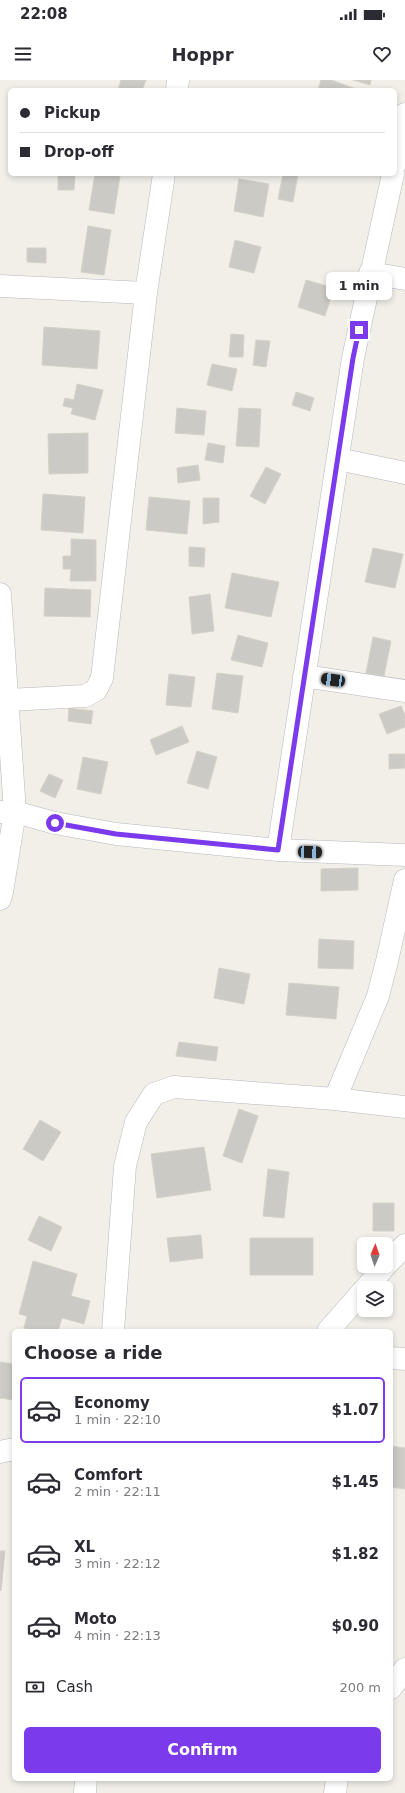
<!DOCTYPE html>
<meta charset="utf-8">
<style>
:root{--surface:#fff;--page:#f2f2f3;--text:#2b2b33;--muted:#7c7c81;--line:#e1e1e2;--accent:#7c3aed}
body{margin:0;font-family:"DejaVu Sans",sans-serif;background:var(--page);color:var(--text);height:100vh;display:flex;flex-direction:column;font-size:15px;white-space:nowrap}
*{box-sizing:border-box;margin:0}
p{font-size:13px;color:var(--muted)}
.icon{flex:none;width:22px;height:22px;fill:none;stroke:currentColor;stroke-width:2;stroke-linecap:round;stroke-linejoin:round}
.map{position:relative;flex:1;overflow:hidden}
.sheet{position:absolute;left:12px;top:1249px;width:381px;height:452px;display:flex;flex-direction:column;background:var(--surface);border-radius:6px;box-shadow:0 2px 6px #0003}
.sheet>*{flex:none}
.guide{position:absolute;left:8px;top:8px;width:389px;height:88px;border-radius:6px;box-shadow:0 2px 6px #0003;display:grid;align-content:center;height:88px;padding:0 12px;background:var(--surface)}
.needle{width:26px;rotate:2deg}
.buttons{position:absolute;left:357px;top:1157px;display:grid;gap:8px}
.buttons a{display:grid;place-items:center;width:36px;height:36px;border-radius:6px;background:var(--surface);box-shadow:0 2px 6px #0003;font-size:20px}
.end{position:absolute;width:18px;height:18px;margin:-9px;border:5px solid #7c3aed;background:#fff;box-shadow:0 0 0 2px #fff}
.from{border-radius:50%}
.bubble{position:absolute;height:28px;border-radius:6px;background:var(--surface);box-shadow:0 2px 6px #0003;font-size:13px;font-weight:700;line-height:28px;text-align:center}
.car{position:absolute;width:12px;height:24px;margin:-12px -6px;border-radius:5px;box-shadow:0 0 3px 1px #0007;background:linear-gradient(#222 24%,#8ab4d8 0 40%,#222 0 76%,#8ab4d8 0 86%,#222 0)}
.guide b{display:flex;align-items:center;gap:14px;height:38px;font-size:15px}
.guide b+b{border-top:1px solid var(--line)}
.guide i{width:10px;height:10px;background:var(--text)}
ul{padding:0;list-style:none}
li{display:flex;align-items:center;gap:12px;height:66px;margin:0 8px 6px;padding:0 4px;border:2px solid transparent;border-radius:6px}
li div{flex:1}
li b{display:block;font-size:15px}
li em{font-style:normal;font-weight:700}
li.on{border-color:var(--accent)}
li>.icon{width:36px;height:36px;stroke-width:1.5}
h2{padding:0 12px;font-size:18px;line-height:48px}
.pay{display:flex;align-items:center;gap:10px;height:44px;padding:0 12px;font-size:15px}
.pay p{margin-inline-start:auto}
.button{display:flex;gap:8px;margin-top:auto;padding:8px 12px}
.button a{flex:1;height:46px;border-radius:6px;background:var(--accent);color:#fff;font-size:16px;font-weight:700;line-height:46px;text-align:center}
.status{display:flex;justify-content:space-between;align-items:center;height:28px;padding:0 20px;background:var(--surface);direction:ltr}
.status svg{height:11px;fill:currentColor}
header{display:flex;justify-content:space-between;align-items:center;height:52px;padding:0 12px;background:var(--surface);font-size:18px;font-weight:700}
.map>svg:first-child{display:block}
.building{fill:#cccac5;stroke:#d6d1c6}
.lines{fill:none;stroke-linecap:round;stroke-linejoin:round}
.street-casing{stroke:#b5b8bc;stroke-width:23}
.street{stroke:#fff;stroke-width:22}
.route{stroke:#7c3aed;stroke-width:5}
</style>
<div class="status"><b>22:08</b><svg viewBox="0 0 49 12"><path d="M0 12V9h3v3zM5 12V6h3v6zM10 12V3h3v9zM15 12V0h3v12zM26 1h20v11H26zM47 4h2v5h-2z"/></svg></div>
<header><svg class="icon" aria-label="menu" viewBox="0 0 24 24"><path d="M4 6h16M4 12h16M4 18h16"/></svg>Hoppr<svg class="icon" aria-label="heart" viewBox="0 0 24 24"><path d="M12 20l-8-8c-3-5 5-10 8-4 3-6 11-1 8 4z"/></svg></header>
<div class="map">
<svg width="405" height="1713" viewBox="0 0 405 1713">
<rect width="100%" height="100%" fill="#f1efe8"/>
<!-- building -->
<path class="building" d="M 121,0 L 146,0 L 142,10 L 118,10 Z
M 321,0 L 331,0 L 359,10 L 318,10 Z
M 353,0 L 371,0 L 370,5 Z
M 95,94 L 120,96 L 114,134 L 89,130 Z
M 283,94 L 298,94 L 293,122 L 278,119 Z
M 58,95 L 75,95 L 74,110 L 58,110 Z
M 239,99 L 269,104 L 263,137 L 234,131 Z
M 88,146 L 111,150 L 104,195 L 81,192 Z
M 235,160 L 261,167 L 254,193 L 229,187 Z
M 27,168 L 46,168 L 46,183 L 27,182 Z
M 306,200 L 334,208 L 325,236 L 298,227 Z
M 44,247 L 100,251 L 97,289 L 42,285 Z
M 231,254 L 244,255 L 243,277 L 229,277 Z
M 256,260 L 270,261 L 266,287 L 253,285 Z
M 212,284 L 237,289 L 232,311 L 207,305 Z
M 77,304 L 103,310 L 95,340 L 71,334 L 73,328 L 63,326 L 65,318 L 74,320 Z
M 296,312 L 314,318 L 310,331 L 292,325 Z
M 177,328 L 206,331 L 204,355 L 175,353 Z
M 239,328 L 261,329 L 259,367 L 236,366 Z
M 88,353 L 88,393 L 49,394 L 48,354 Z
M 208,363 L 225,366 L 223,383 L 205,380 Z
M 198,385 L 200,400 L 178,403 L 177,388 Z
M 266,387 L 281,394 L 265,424 L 250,416 Z
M 43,414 L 85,417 L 83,453 L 41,450 Z
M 149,417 L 190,421 L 187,454 L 146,450 Z
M 203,418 L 219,418 L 219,442 L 203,444 Z
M 71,459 L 96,460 L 96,501 L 70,501 L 71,489 L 63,489 L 63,476 L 71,476 Z
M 189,467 L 205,468 L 204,487 L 189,486 Z
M 373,468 L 403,474 L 395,508 L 365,502 Z
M 232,493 L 279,502 L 271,537 L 225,528 Z
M 45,508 L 91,510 L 90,537 L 44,536 Z
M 210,514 L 214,551 L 192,554 L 189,517 Z
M 238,555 L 268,563 L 262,587 L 231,580 Z
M 373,557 L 391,561 L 384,596 L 366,593 Z
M 217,593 L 243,596 L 238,633 L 212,629 Z
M 169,594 L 195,597 L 191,627 L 166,625 Z
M 401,626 L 405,635 L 405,647 L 387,654 L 379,634 Z
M 69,628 L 93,631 L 91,644 L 68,641 Z
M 182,646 L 189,662 L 156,675 L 150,660 Z
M 197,671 L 217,677 L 208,709 L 187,703 Z
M 389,674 L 405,674 L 405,688 L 389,689 Z
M 83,677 L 108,682 L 101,714 L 77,709 Z
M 49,694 L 63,700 L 55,718 L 40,711 Z
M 358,788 L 358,810 L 321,811 L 321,789 Z
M 319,859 L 354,861 L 353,889 L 318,888 Z
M 219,888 L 250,894 L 244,924 L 214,918 Z
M 289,903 L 339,907 L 336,939 L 286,935 Z
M 179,962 L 218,967 L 216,981 L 176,976 Z
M 239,1029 L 258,1036 L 242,1083 L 223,1076 Z
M 40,1040 L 61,1052 L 43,1081 L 23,1069 Z
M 204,1067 L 211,1110 L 157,1118 L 151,1074 Z
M 268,1089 L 289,1092 L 284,1138 L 263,1136 Z
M 373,1123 L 394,1123 L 394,1151 L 373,1151 Z
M 39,1136 L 62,1147 L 51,1171 L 28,1160 Z
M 201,1155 L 203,1178 L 170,1182 L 167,1158 Z
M 250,1158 L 313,1158 L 313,1195 L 250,1195 Z
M 33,1181 L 77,1194 L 71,1216 L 90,1221 L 84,1244 L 62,1238 L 58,1251 L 34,1251 L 24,1248 L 27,1236 L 19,1234 Z
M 0,1282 L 14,1284 L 14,1320 L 0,1318 Z
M 391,1366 L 405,1368 L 405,1409 L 391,1407 Z
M 0,1471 L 5,1471 L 1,1511 L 0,1510 Z"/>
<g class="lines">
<defs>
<path id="street" d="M 177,10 L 178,0
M 395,84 L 405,34
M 370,193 L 405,199
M 0,206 L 146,213
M 338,379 L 405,393
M 0,514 L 15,732 L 2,812 L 0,819
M 304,596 L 405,611
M 8,620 L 85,616 L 96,610 L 102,598 L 146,213 L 164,94
M 0,732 L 15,732 L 55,743 L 116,754 L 278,770 L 405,775
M 278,770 L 353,278 L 393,94
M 335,1019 L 378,916 L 387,881 L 405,800
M 386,1185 L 405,1165
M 366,1208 L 385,1186
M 113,1251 L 125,1086 L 136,1042 L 154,1014 L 174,1007 L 335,1019 L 405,1027
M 328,1251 L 364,1210
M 391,1278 L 405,1279
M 0,1372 L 14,1369
M 391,1608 L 405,1589
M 85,1713 L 86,1699
M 335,1713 L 337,1699"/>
</defs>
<!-- street casing -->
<use href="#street" class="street-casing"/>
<!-- street -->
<use href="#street" class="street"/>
</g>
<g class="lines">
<!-- route -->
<path class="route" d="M 55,743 L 116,754 L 278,770 L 353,278 L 359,250"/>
</g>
</svg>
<div class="buttons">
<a><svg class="needle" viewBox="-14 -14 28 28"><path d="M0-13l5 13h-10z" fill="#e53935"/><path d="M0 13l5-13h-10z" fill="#7c7c81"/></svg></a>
<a><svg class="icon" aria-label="layers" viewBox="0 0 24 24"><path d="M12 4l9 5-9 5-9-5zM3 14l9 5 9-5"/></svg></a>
</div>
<i class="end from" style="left:55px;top:743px"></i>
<i class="end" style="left:359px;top:250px"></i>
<div class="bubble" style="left:326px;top:192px;width:66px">1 min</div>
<i class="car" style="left:333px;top:600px;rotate:278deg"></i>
<i class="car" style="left:310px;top:772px;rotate:92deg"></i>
<div class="guide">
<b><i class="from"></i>Pickup</b>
<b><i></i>Drop-off</b>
</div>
<section class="sheet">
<h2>Choose a ride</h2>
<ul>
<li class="on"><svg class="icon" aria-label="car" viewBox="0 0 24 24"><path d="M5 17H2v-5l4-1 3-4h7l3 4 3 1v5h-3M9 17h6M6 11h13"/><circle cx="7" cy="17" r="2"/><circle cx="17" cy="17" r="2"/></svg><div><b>Economy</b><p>1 min · 22:10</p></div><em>$1.07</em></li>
<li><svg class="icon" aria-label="car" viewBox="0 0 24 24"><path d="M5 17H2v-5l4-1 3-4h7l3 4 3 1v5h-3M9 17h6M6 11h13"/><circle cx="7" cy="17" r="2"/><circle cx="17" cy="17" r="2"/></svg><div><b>Comfort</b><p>2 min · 22:11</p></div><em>$1.45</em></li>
<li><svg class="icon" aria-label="car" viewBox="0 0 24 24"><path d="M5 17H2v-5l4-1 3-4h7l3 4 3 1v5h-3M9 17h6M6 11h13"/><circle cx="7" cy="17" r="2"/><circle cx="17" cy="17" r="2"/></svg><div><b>XL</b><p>3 min · 22:12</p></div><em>$1.82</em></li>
<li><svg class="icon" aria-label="car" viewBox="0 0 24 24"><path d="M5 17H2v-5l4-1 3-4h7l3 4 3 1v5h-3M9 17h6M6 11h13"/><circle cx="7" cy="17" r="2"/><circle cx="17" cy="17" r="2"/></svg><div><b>Moto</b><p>4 min · 22:13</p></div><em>$0.90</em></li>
</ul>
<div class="pay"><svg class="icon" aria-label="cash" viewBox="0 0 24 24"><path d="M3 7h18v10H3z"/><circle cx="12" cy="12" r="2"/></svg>Cash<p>200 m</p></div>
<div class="button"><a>Confirm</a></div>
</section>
</div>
